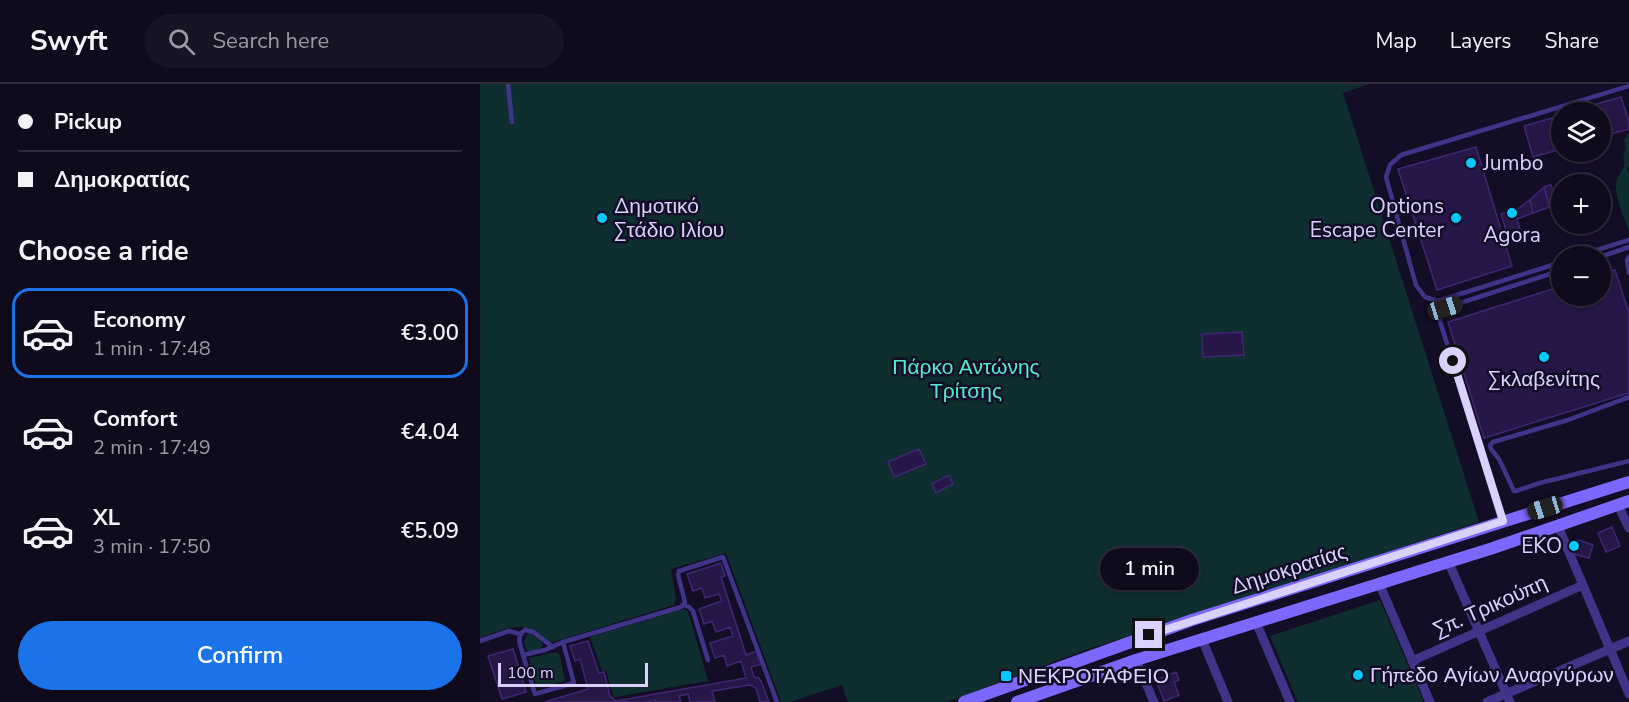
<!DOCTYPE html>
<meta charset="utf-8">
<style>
:root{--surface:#0f0a1c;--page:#181325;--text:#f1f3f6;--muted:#9b9aa3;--line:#2f2b3b;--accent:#1a73e8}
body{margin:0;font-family:"Nunito Sans",sans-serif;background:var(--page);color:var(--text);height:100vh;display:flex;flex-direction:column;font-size:22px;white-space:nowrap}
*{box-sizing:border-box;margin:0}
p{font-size:20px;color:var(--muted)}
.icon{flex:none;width:33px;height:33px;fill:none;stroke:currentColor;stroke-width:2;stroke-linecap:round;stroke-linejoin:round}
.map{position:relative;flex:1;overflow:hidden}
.details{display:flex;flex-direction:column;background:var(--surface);width:480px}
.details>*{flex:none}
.hud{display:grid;align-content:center;height:132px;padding:0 18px;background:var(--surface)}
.fabs{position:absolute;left:1071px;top:18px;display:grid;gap:12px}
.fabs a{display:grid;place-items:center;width:60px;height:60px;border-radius:50%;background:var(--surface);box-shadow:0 3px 9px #0003,0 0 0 2px var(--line);font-size:30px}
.scale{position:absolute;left:18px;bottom:15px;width:150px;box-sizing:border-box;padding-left:6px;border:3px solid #dbd1ff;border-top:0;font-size:16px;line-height:21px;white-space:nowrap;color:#dbd1ff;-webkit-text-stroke:4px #140d26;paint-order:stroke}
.end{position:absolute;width:27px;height:27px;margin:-14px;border:8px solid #dbd1ff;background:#111;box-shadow:0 0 0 3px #111}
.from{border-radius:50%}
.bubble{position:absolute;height:42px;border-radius:21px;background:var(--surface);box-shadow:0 3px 9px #0003,0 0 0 2px var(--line);font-size:20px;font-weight:600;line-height:42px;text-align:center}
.car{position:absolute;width:18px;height:36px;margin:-18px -9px;border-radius:8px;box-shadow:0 0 4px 2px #0007;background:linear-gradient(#222 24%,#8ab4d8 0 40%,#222 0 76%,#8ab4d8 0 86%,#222 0)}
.hud b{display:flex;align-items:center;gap:21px;height:57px;font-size:22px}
.hud b+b{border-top:2px solid var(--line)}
.hud i{width:15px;height:15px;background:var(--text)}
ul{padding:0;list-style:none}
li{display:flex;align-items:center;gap:18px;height:90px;margin:0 12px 9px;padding:0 6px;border:3px solid transparent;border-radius:18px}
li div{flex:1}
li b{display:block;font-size:22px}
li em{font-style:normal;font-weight:600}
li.current{border-color:var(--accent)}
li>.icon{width:54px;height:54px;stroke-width:1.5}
h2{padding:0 18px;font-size:27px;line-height:72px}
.cta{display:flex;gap:12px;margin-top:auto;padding:12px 18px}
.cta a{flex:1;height:69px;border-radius:36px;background:var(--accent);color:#fff;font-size:24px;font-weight:600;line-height:69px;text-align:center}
header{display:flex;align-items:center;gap:36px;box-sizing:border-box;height:84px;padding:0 30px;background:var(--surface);border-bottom:2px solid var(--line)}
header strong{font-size:28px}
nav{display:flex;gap:33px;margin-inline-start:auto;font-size:21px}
.search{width:420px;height:54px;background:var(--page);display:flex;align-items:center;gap:15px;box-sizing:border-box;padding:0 21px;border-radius:33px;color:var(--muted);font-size:22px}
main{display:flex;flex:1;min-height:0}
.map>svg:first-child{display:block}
.green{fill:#0f2e30}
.building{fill:#261748;stroke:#3f2776;stroke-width:1.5}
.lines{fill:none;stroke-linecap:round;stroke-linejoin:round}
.service{stroke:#403489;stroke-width:4.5}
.minor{stroke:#403489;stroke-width:9}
.secondary{stroke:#7c68ff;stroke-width:12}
.route{stroke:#dbd1ff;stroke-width:8}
.poi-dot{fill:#00c9fc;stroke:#140d26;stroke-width:2}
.labels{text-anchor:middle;stroke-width:5;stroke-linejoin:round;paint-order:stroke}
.poi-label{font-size:21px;fill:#dbd1ff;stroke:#140d26;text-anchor:start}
.park-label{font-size:21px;fill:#53e9d3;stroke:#140d26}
.street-label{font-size:21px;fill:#dbd1ff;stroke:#140d26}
</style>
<header>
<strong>Swyft</strong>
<div class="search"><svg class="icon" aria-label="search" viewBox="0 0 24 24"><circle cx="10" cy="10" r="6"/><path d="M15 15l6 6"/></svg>Search here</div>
<nav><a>Map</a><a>Layers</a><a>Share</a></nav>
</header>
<main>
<section class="details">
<div class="hud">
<b><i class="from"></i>Pickup</b>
<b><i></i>Δημοκρατίας</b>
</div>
<h2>Choose a ride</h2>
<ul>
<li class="current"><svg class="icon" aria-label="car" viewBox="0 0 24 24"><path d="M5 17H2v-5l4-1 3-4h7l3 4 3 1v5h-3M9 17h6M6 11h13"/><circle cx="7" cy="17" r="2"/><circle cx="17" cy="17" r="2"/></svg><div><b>Economy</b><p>1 min · 17:48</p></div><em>€3.00</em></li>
<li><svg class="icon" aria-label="car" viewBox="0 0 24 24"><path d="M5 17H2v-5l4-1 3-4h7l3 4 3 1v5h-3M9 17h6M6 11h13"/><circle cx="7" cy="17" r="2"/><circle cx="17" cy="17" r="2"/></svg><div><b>Comfort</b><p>2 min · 17:49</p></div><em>€4.04</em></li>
<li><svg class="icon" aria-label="car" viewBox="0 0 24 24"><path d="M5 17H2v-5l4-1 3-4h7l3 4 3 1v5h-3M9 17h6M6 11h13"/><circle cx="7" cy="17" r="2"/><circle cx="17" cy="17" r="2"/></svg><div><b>XL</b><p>3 min · 17:50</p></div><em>€5.09</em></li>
</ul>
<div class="cta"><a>Confirm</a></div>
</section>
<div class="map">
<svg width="1149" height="618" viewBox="0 0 1149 618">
<rect width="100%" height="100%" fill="#140d26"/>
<!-- green -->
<path class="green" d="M 0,0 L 889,0 L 863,9 L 999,438 L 603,567 L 467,618 L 368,618 L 362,601 L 310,618 L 301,618 L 246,469 L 191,485 L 196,515 L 194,521 L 70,559 C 38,535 35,542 0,554 Z
M 1149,48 L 1149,83 L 1147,84 L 1149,90 L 1149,148 C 1145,136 1135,113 1136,101 C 1137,86 1148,90 1143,70 L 1146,66 L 1144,56 Z
M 900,516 L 944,618 L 818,618 L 790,552 Z
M 203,525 L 208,527 L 228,597 L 135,613 L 133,611 L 126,586 L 122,587 L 110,553 Z
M 50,550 L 61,557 L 63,561 C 59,567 51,570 46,565 L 44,557 L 47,551 Z
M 76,568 L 80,571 L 85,597 L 58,604 L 56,602 L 49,574 Z"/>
<!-- building -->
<path class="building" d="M 1141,13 L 1149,38 L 1149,45 L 1120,53 L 1120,28 L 1089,28 Z
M 1082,31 L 1082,65 L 1053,73 L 1044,42 Z
M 996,63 L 1032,182 L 957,206 L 918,85 Z
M 1071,101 L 1074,108 L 1082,114 L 1082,120 L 1070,123 L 1064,103 Z
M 1064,103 L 1070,123 L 1053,129 L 1050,116 Z
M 1050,116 L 1053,129 L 1037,135 L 1035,127 Z
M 1034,125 L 1040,145 L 1027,150 L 1021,130 Z
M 1135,186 L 1149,229 L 1149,309 L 1004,354 L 968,238 L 1082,202 L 1082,212 L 1120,212 L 1120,190 Z
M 762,248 L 764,271 L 723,273 L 722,250 Z
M 439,365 L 446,380 L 414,393 L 408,378 Z
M 469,391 L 473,400 L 456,409 L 452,400 Z
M 1132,443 L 1140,462 L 1126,468 L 1118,449 Z
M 1098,456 L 1113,461 L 1109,474 L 1094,470 Z
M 241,479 L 245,492 L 241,493 L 266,571 L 277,567 L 282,580 L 271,583 L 274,593 L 279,594 L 281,597 L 289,618 L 280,618 L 276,604 L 270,601 L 232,607 L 235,618 L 210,618 L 208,610 L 199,612 L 201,618 L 175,618 L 175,616 L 167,618 L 65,618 L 108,605 L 100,575 L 95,577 L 90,562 L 108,557 L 119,589 L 124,588 L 130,612 L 136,617 L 266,594 L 261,577 L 247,582 L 244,571 L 235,574 L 230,559 L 253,552 L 250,543 L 236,548 L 232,537 L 224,540 L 219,525 L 242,517 L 239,510 L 225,514 L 222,504 L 213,507 L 207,490 Z
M 33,565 L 38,581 L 29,584 L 31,594 L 41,591 L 46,608 L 22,615 L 8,572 Z
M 696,588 L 699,596 L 694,598 L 699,611 L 684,617 L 676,596 Z"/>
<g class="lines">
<!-- service -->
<path class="service" d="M 28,0 L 32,38
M 1098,172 L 1149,156
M 1120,173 L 1149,163
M 1149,173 L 1147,176 L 1149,189
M 1082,178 L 958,217 L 945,213 L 936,201 L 906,93 L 910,81 L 921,71 L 1149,2
M 1149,313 L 1088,336 L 1013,358 L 1010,361 L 1011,365 L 1019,375 L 1034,407 L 1036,407 L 1060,399 L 1149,377
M 1023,437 L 958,231 L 965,224 L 1082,186
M 204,521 L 209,523 L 213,527 L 228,576
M 0,557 L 29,547 L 40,550
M 83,558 L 94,599 L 55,610 L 43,571 L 65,566 L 83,558 L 201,523 L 205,518 L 198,491 L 199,487 L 243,473 L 297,618
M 43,571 C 41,562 35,553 45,546 L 53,548 L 73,563"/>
<!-- minor -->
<path class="minor" d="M 1138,421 L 1149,444
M 1078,442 L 1149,610
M 968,477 L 1030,618
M 899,499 L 950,618
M 776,538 L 810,618
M 722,555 L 748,618
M 656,576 L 674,618
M 932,577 L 1103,501
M 1007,618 L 1149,557"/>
<!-- secondary -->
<path class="secondary" d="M 484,618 L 712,536 L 1149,398
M 537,618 L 656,576 L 1013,464 L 1149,417"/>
</g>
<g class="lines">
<!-- route -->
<path class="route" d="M 669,551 L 1023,437 L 973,277"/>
</g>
<!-- markers -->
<g class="poi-dot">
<circle cx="991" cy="79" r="6"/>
<circle cx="1032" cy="129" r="6"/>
<circle cx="122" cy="134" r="6"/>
<circle cx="976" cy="134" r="6"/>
<circle cx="1064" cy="273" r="6"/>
<circle cx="1094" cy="462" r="6"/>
<circle cx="878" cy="591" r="6"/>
<rect x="520" y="586" width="12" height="12" rx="3"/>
</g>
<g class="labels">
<!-- poi labels -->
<g class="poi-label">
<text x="1003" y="86">Jumbo</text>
<text x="134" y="129">Δημοτικό<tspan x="134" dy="24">Στάδιο Ιλίου</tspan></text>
<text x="964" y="129" text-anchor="end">Options<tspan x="964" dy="24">Escape Center</tspan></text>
<text x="1032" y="158" text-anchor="middle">Agora</text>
<text x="1064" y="302" text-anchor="middle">Σκλαβενίτης</text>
<text x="1082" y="469" text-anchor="end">EKO</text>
<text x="890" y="598">Γήπεδο Αγίων Αναργύρων</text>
<text x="538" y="599">ΝΕΚΡΟΤΑΦΕΙΟ</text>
</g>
<!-- park labels -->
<g class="park-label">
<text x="486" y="290">Πάρκο Αντώνης<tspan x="486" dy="24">Τρίτσης</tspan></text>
</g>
<!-- street labels -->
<g class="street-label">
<text transform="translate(809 485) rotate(-18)" y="7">Δημοκρατίας</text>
<text transform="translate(1010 522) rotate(-24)" y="7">Σπ. Τρικούπη</text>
</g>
</g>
</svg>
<div class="fabs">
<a><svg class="icon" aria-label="layers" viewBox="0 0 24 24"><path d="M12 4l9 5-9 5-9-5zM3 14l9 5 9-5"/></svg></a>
<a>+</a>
<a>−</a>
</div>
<div class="scale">100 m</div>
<i class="end from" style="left:973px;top:277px"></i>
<i class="end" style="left:669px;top:551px"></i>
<div class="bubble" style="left:620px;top:464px;width:99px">1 min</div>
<i class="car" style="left:965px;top:224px;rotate:73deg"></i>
<i class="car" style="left:1065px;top:424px;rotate:253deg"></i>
</div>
</main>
